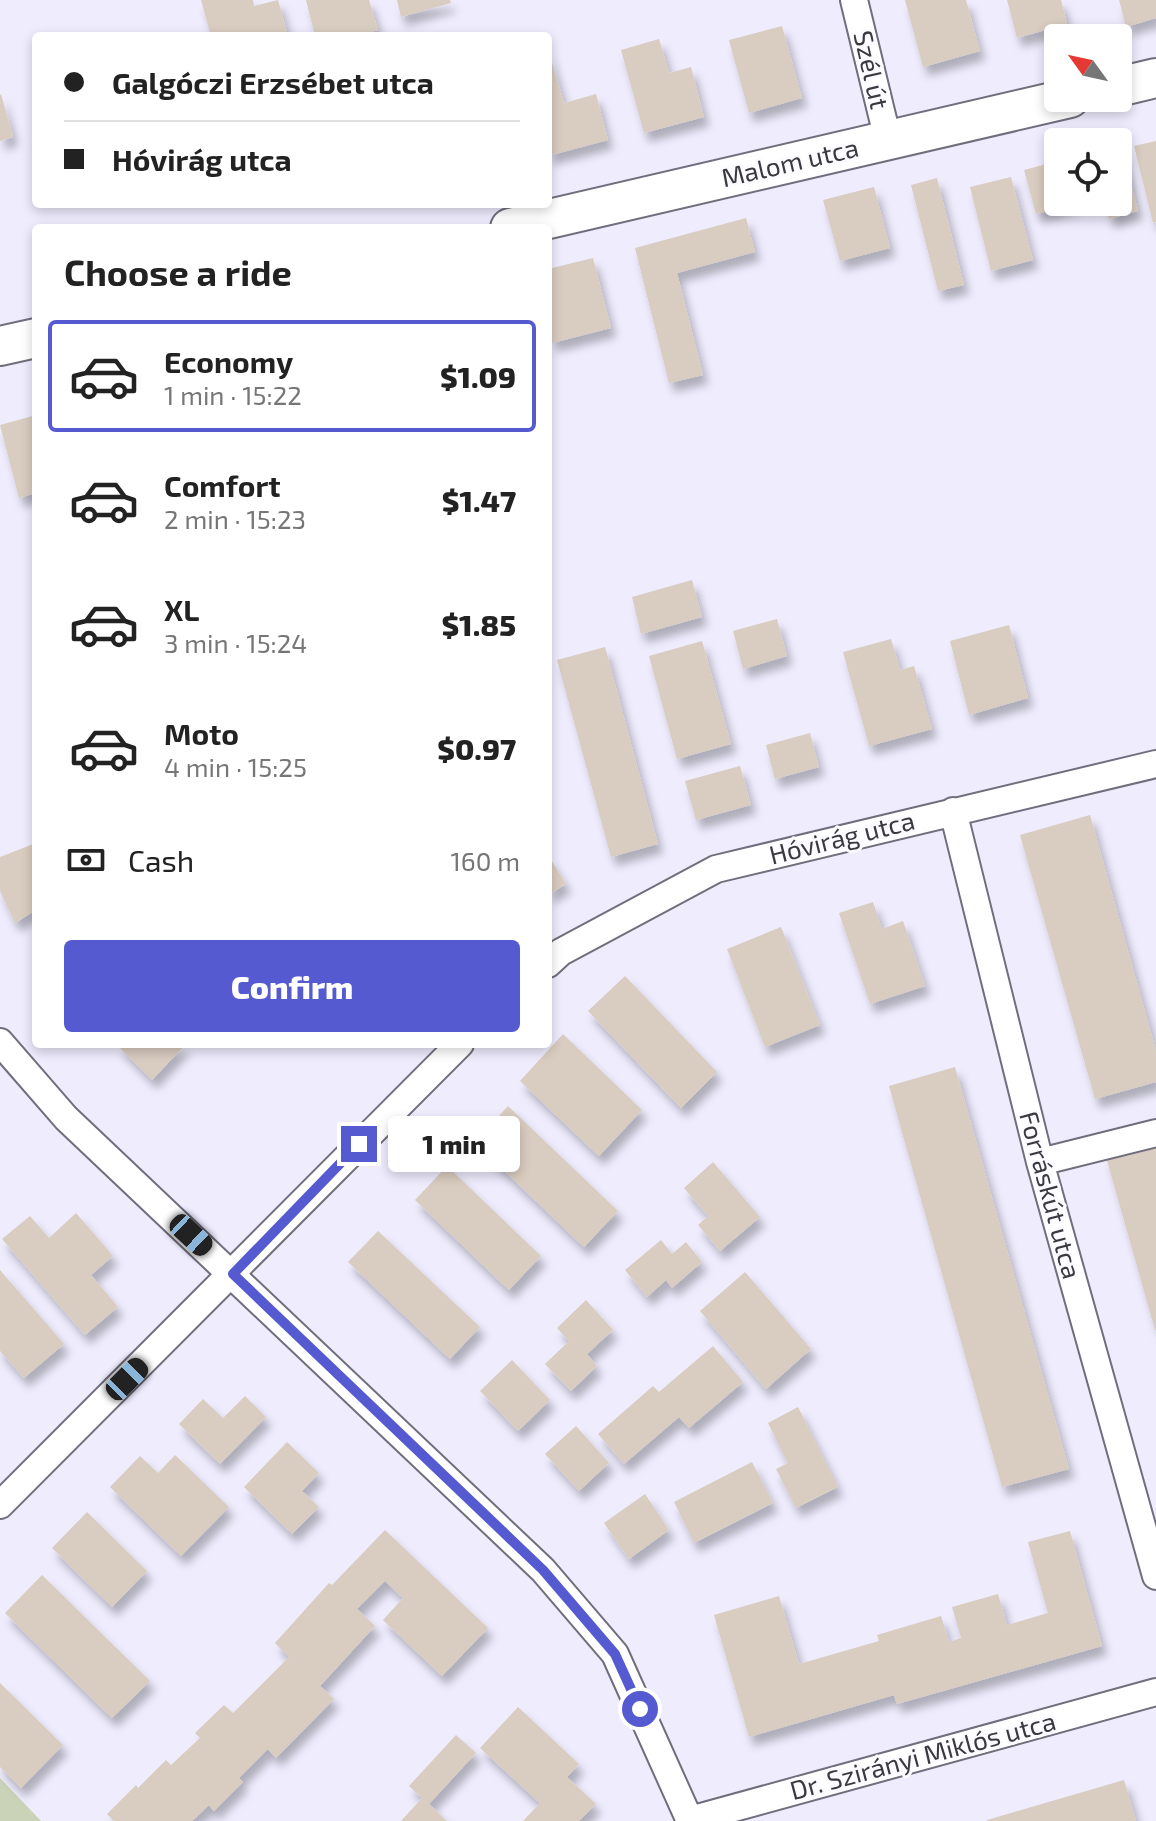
<!DOCTYPE html>
<meta charset="utf-8">
<style>
:root{--surface:#fff;--page:#f6f6f6;--text:#222;--muted:#767676;--line:#e0e0e0;--accent:#565ad1}
body{margin:0;font-family:"Exo 2",sans-serif;background:var(--page);color:var(--text);height:100vh;display:flex;flex-direction:column;font-size:30px;white-space:nowrap}
*{box-sizing:border-box;margin:0}
p{font-size:26px;color:var(--muted)}
.icon{flex:none;width:44px;height:44px;fill:none;stroke:currentColor;stroke-width:2;stroke-linecap:round;stroke-linejoin:round}
.map{position:relative;flex:1;overflow:hidden}
.panel{position:absolute;left:32px;top:224px;width:520px;height:824px;display:flex;flex-direction:column;background:var(--surface);border-radius:8px;box-shadow:0 4px 12px #0003}
.panel>*{flex:none}
.banner{position:absolute;left:32px;top:32px;width:520px;height:176px;border-radius:8px;box-shadow:0 4px 12px #0003;display:grid;align-content:center;height:176px;padding:0 32px;background:var(--surface)}
.needle{width:52px;rotate:303deg}
.controls{position:absolute;left:1044px;top:24px;display:grid;gap:16px}
.controls a{display:grid;place-items:center;width:88px;height:88px;border-radius:8px;background:var(--surface);box-shadow:0 4px 12px #0003;font-size:40px}
.end{position:absolute;width:36px;height:36px;margin:-18px;border:10px solid #565ad1;background:#fff;box-shadow:0 0 0 4px #fff}
.from{border-radius:50%}
.bubble{position:absolute;height:56px;border-radius:8px;background:var(--surface);box-shadow:0 4px 12px #0003;font-size:26px;font-weight:800;line-height:56px;text-align:center}
.car{position:absolute;width:24px;height:48px;margin:-24px -12px;border-radius:10px;box-shadow:0 0 6px 2px #0007;background:linear-gradient(#222 24%,#8ab4d8 0 40%,#222 0 76%,#8ab4d8 0 86%,#222 0)}
.banner b{display:flex;align-items:center;gap:28px;height:76px;font-size:30px}
.banner b+b{border-top:2px solid var(--line)}
.banner i{width:20px;height:20px;background:var(--text)}
ul{padding:0;list-style:none}
li{display:flex;align-items:center;gap:24px;height:112px;margin:0 16px 12px;padding:0 16px;border:4px solid transparent;border-radius:8px}
li div{flex:1}
li b{display:block;font-size:30px}
li em{font-style:normal;font-weight:800}
li.on{border-color:var(--accent)}
li>.icon{width:72px;height:72px;stroke-width:1.5}
h2{padding:0 32px;font-size:36px;line-height:96px}
.pay{display:flex;align-items:center;gap:20px;height:88px;padding:0 32px;font-size:30px}
.pay p{margin-inline-start:auto}
.cta{display:flex;gap:16px;margin-top:auto;padding:16px 32px}
.cta a{flex:1;height:92px;border-radius:8px;background:var(--accent);color:#fff;font-size:32px;font-weight:800;line-height:92px;text-align:center}
.map>svg:first-child{display:block}
.green{fill:#cad2b8}
.building{fill:#d9ccc0;filter:url(#shadow)}
.lines{fill:none;stroke-linecap:round;stroke-linejoin:round}
.street-casing{stroke:#706e7c;stroke-width:30}
.secondary-casing{stroke:#706e7c;stroke-width:42}
.street{stroke:#fff;stroke-width:26}
.secondary{stroke:#fff;stroke-width:38}
.route{stroke:#565ad1;stroke-width:10}
.labels{text-anchor:middle;stroke-width:6;stroke-linejoin:round;paint-order:stroke}
.street-label{font-size:26px;fill:#3a3940;stroke:#fcfbff}
</style>
<div class="map">
<svg width="1156" height="1821" viewBox="0 0 1156 1821">
<defs>
<filter id="shadow"><feDropShadow dx="5" dy="9" stdDeviation="4" flood-color="#0004"/></filter>
</defs>
<rect width="100%" height="100%" fill="#eeecfd"/>
<!-- green -->
<path class="green" d="M 0,1778 L 41,1821 L 0,1821 Z"/>
<!-- building -->
<path class="building" d="M 201,0 L 253,0 L 254,6 L 278,0 L 288,36 L 211,36 Z
M 306,0 L 369,0 L 378,30 L 357,36 L 315,36 Z
M 397,0 L 450,0 L 451,3 L 401,17 Z
M 905,0 L 966,0 L 980,51 L 923,67 Z
M 1007,0 L 1061,0 L 1067,24 L 1017,38 Z
M 1119,0 L 1156,0 L 1156,18 L 1126,27 Z
M 782,26 L 802,98 L 749,113 L 729,40 Z
M 659,39 L 669,73 L 691,67 L 704,117 L 644,133 L 621,50 Z
M 548,49 L 564,103 L 596,94 L 608,140 L 548,156 Z
M 1,94 L 13,137 L 0,141 L 0,95 Z
M 1156,141 L 1156,222 L 1153,223 L 1134,146 Z
M 1121,145 L 1138,211 L 1109,219 L 1105,202 L 1118,202 L 1118,146 Z
M 1058,161 L 1058,202 L 1080,203 L 1036,214 L 1024,170 Z
M 1011,177 L 1033,260 L 991,271 L 970,187 Z
M 937,178 L 964,285 L 938,291 L 911,185 Z
M 874,187 L 890,248 L 840,261 L 823,200 Z
M 746,218 L 755,252 L 677,273 L 703,375 L 669,383 L 635,248 Z
M 593,258 L 611,328 L 552,343 L 548,328 L 548,269 Z
M 36,415 L 36,493 L 19,498 L 0,425 Z
M 692,580 L 702,617 L 641,634 L 632,597 Z
M 777,619 L 787,656 L 743,669 L 733,631 Z
M 1009,625 L 1028,698 L 969,715 L 950,641 Z
M 891,639 L 900,670 L 914,666 L 932,729 L 869,746 L 843,652 Z
M 702,641 L 731,744 L 677,759 L 649,656 Z
M 605,647 L 658,844 L 611,857 L 557,660 Z
M 810,733 L 819,767 L 775,779 L 766,745 Z
M 740,766 L 751,805 L 696,820 L 685,781 Z
M 1090,815 L 1156,1051 L 1156,1082 L 1095,1099 L 1020,835 Z
M 36,843 L 36,910 L 15,923 L 0,891 L 0,857 Z
M 548,855 L 566,884 L 548,895 Z
M 873,902 L 882,929 L 903,921 L 925,986 L 870,1004 L 839,913 Z
M 781,927 L 820,1025 L 765,1047 L 727,949 Z
M 625,976 L 717,1072 L 681,1108 L 588,1011 Z
M 563,1034 L 642,1110 L 599,1156 L 520,1081 Z
M 116,1044 L 186,1044 L 152,1080 Z
M 955,1067 L 1069,1469 L 1002,1487 L 889,1086 Z
M 508,1106 L 618,1211 L 584,1247 L 475,1143 Z
M 1156,1143 L 1156,1330 L 1155,1330 L 1106,1157 Z
M 713,1162 L 760,1217 L 720,1251 L 698,1225 L 708,1216 L 684,1188 Z
M 447,1166 L 541,1256 L 509,1290 L 415,1200 Z
M 76,1213 L 113,1256 L 91,1275 L 118,1307 L 85,1335 L 2,1239 L 30,1216 L 49,1238 Z
M 378,1231 L 480,1327 L 450,1359 L 348,1262 Z
M 661,1240 L 672,1254 L 686,1242 L 702,1262 L 672,1288 L 666,1280 L 647,1297 L 625,1270 Z
M 0,1270 L 64,1344 L 24,1378 L 0,1351 Z
M 745,1272 L 811,1349 L 766,1389 L 700,1311 Z
M 586,1300 L 613,1330 L 587,1354 L 597,1366 L 571,1391 L 545,1364 L 569,1341 L 557,1328 Z
M 713,1346 L 743,1382 L 689,1428 L 679,1417 L 624,1464 L 598,1434 L 653,1386 L 659,1392 Z
M 512,1360 L 550,1400 L 518,1431 L 480,1391 Z
M 245,1396 L 266,1417 L 220,1464 L 179,1424 L 203,1399 L 223,1418 Z
M 798,1407 L 838,1487 L 796,1508 L 776,1469 L 788,1463 L 768,1423 Z
M 576,1426 L 609,1463 L 579,1491 L 545,1454 Z
M 287,1442 L 319,1473 L 302,1491 L 319,1507 L 292,1534 L 244,1487 Z
M 175,1455 L 229,1507 L 181,1556 L 110,1487 L 140,1456 L 158,1473 Z
M 752,1462 L 773,1503 L 694,1543 L 674,1502 Z
M 645,1494 L 669,1530 L 629,1559 L 604,1523 Z
M 87,1512 L 147,1571 L 112,1607 L 52,1548 Z
M 385,1530 L 488,1628 L 442,1676 L 383,1620 L 403,1598 L 385,1581 L 357,1609 L 375,1626 L 320,1686 L 334,1699 L 276,1758 L 268,1749 L 239,1778 L 243,1782 L 214,1811 L 209,1805 L 192,1821 L 114,1821 L 107,1814 L 136,1785 L 138,1788 L 166,1760 L 171,1765 L 200,1738 L 195,1733 L 224,1705 L 233,1713 L 289,1657 L 275,1643 L 329,1583 L 332,1585 Z
M 1070,1531 L 1102,1646 L 897,1704 L 894,1695 L 749,1737 L 714,1615 L 779,1596 L 799,1664 L 879,1641 L 877,1635 L 941,1616 L 949,1642 L 961,1638 L 952,1607 L 998,1594 L 1007,1625 L 1048,1613 L 1028,1542 Z
M 42,1575 L 150,1681 L 112,1718 L 5,1613 Z
M 0,1683 L 63,1745 L 21,1788 L 0,1767 Z
M 518,1707 L 579,1764 L 567,1777 L 596,1804 L 579,1821 L 523,1821 L 540,1803 L 480,1748 Z
M 456,1735 L 476,1753 L 429,1804 L 447,1821 L 401,1821 L 422,1798 L 409,1786 Z
M 1124,1780 L 1136,1821 L 987,1821 L 987,1820 Z"/>
<g class="lines">
<defs>
<path id="street" d="M 854,0 L 888,140
M 953,811 L 1040,1162 L 1156,1576
M 548,964 L 561,952 L 716,869 L 1156,764
M 0,1042 L 66,1118 L 543,1570 L 615,1654 L 690,1821
M 1040,1162 L 1156,1133
M 0,1505 L 460,1044
M 690,1820 L 1156,1692"/>
<path id="secondary" d="M 1118,87 L 1156,78
M 510,228 L 1070,98
M 0,346 L 36,338"/>
</defs>
<!-- street casing -->
<use href="#street" class="street-casing"/>
<!-- secondary casing -->
<use href="#secondary" class="secondary-casing"/>
<!-- street -->
<use href="#street" class="street"/>
<!-- secondary -->
<use href="#secondary" class="secondary"/>
</g>
<g class="lines">
<!-- route -->
<path class="route" d="M 359,1144 L 233,1274 L 543,1570 L 615,1654 L 640,1709"/>
</g>
<g class="labels">
<!-- street labels -->
<g class="street-label">
<text transform="translate(871 70) rotate(77)" y="9">Szél út</text>
<text transform="translate(790 163) rotate(-13)" y="9">Malom utca</text>
<text transform="translate(842 838) rotate(-14)" y="9">Hóvirág utca</text>
<text transform="translate(1050 1195) rotate(75)" y="9">Forráskút utca</text>
<text transform="translate(923 1756) rotate(-15)" y="9">Dr. Szirányi Miklós utca</text>
</g>
</g>
</svg>
<div class="controls">
<a><svg class="needle" viewBox="-14 -14 28 28"><path d="M0-13l5 13h-10z" fill="#e53935"/><path d="M0 13l5-13h-10z" fill="#767676"/></svg></a>
<a><svg class="icon" aria-label="locate" viewBox="0 0 24 24"><circle cx="12" cy="12" r="6"/><path d="M12 2v4M12 18v4M2 12h4M18 12h4"/></svg></a>
</div>
<i class="end from" style="left:640px;top:1709px"></i>
<i class="end" style="left:359px;top:1144px"></i>
<div class="bubble" style="left:388px;top:1116px;width:132px">1 min</div>
<i class="car" style="left:191px;top:1235px;rotate:133deg"></i>
<i class="car" style="left:127px;top:1379px;rotate:45deg"></i>
<div class="banner">
<b><i class="from"></i>Galgóczi Erzsébet utca</b>
<b><i></i>Hóvirág utca</b>
</div>
<section class="panel">
<h2>Choose a ride</h2>
<ul>
<li class="on"><svg class="icon" aria-label="car" viewBox="0 0 24 24"><path d="M5 17H2v-5l4-1 3-4h7l3 4 3 1v5h-3M9 17h6M6 11h13"/><circle cx="7" cy="17" r="2"/><circle cx="17" cy="17" r="2"/></svg><div><b>Economy</b><p>1 min · 15:22</p></div><em>$1.09</em></li>
<li><svg class="icon" aria-label="car" viewBox="0 0 24 24"><path d="M5 17H2v-5l4-1 3-4h7l3 4 3 1v5h-3M9 17h6M6 11h13"/><circle cx="7" cy="17" r="2"/><circle cx="17" cy="17" r="2"/></svg><div><b>Comfort</b><p>2 min · 15:23</p></div><em>$1.47</em></li>
<li><svg class="icon" aria-label="car" viewBox="0 0 24 24"><path d="M5 17H2v-5l4-1 3-4h7l3 4 3 1v5h-3M9 17h6M6 11h13"/><circle cx="7" cy="17" r="2"/><circle cx="17" cy="17" r="2"/></svg><div><b>XL</b><p>3 min · 15:24</p></div><em>$1.85</em></li>
<li><svg class="icon" aria-label="car" viewBox="0 0 24 24"><path d="M5 17H2v-5l4-1 3-4h7l3 4 3 1v5h-3M9 17h6M6 11h13"/><circle cx="7" cy="17" r="2"/><circle cx="17" cy="17" r="2"/></svg><div><b>Moto</b><p>4 min · 15:25</p></div><em>$0.97</em></li>
</ul>
<div class="pay"><svg class="icon" aria-label="cash" viewBox="0 0 24 24"><path d="M3 7h18v10H3z"/><circle cx="12" cy="12" r="2"/></svg>Cash<p>160 m</p></div>
<div class="cta"><a>Confirm</a></div>
</section>
</div>
